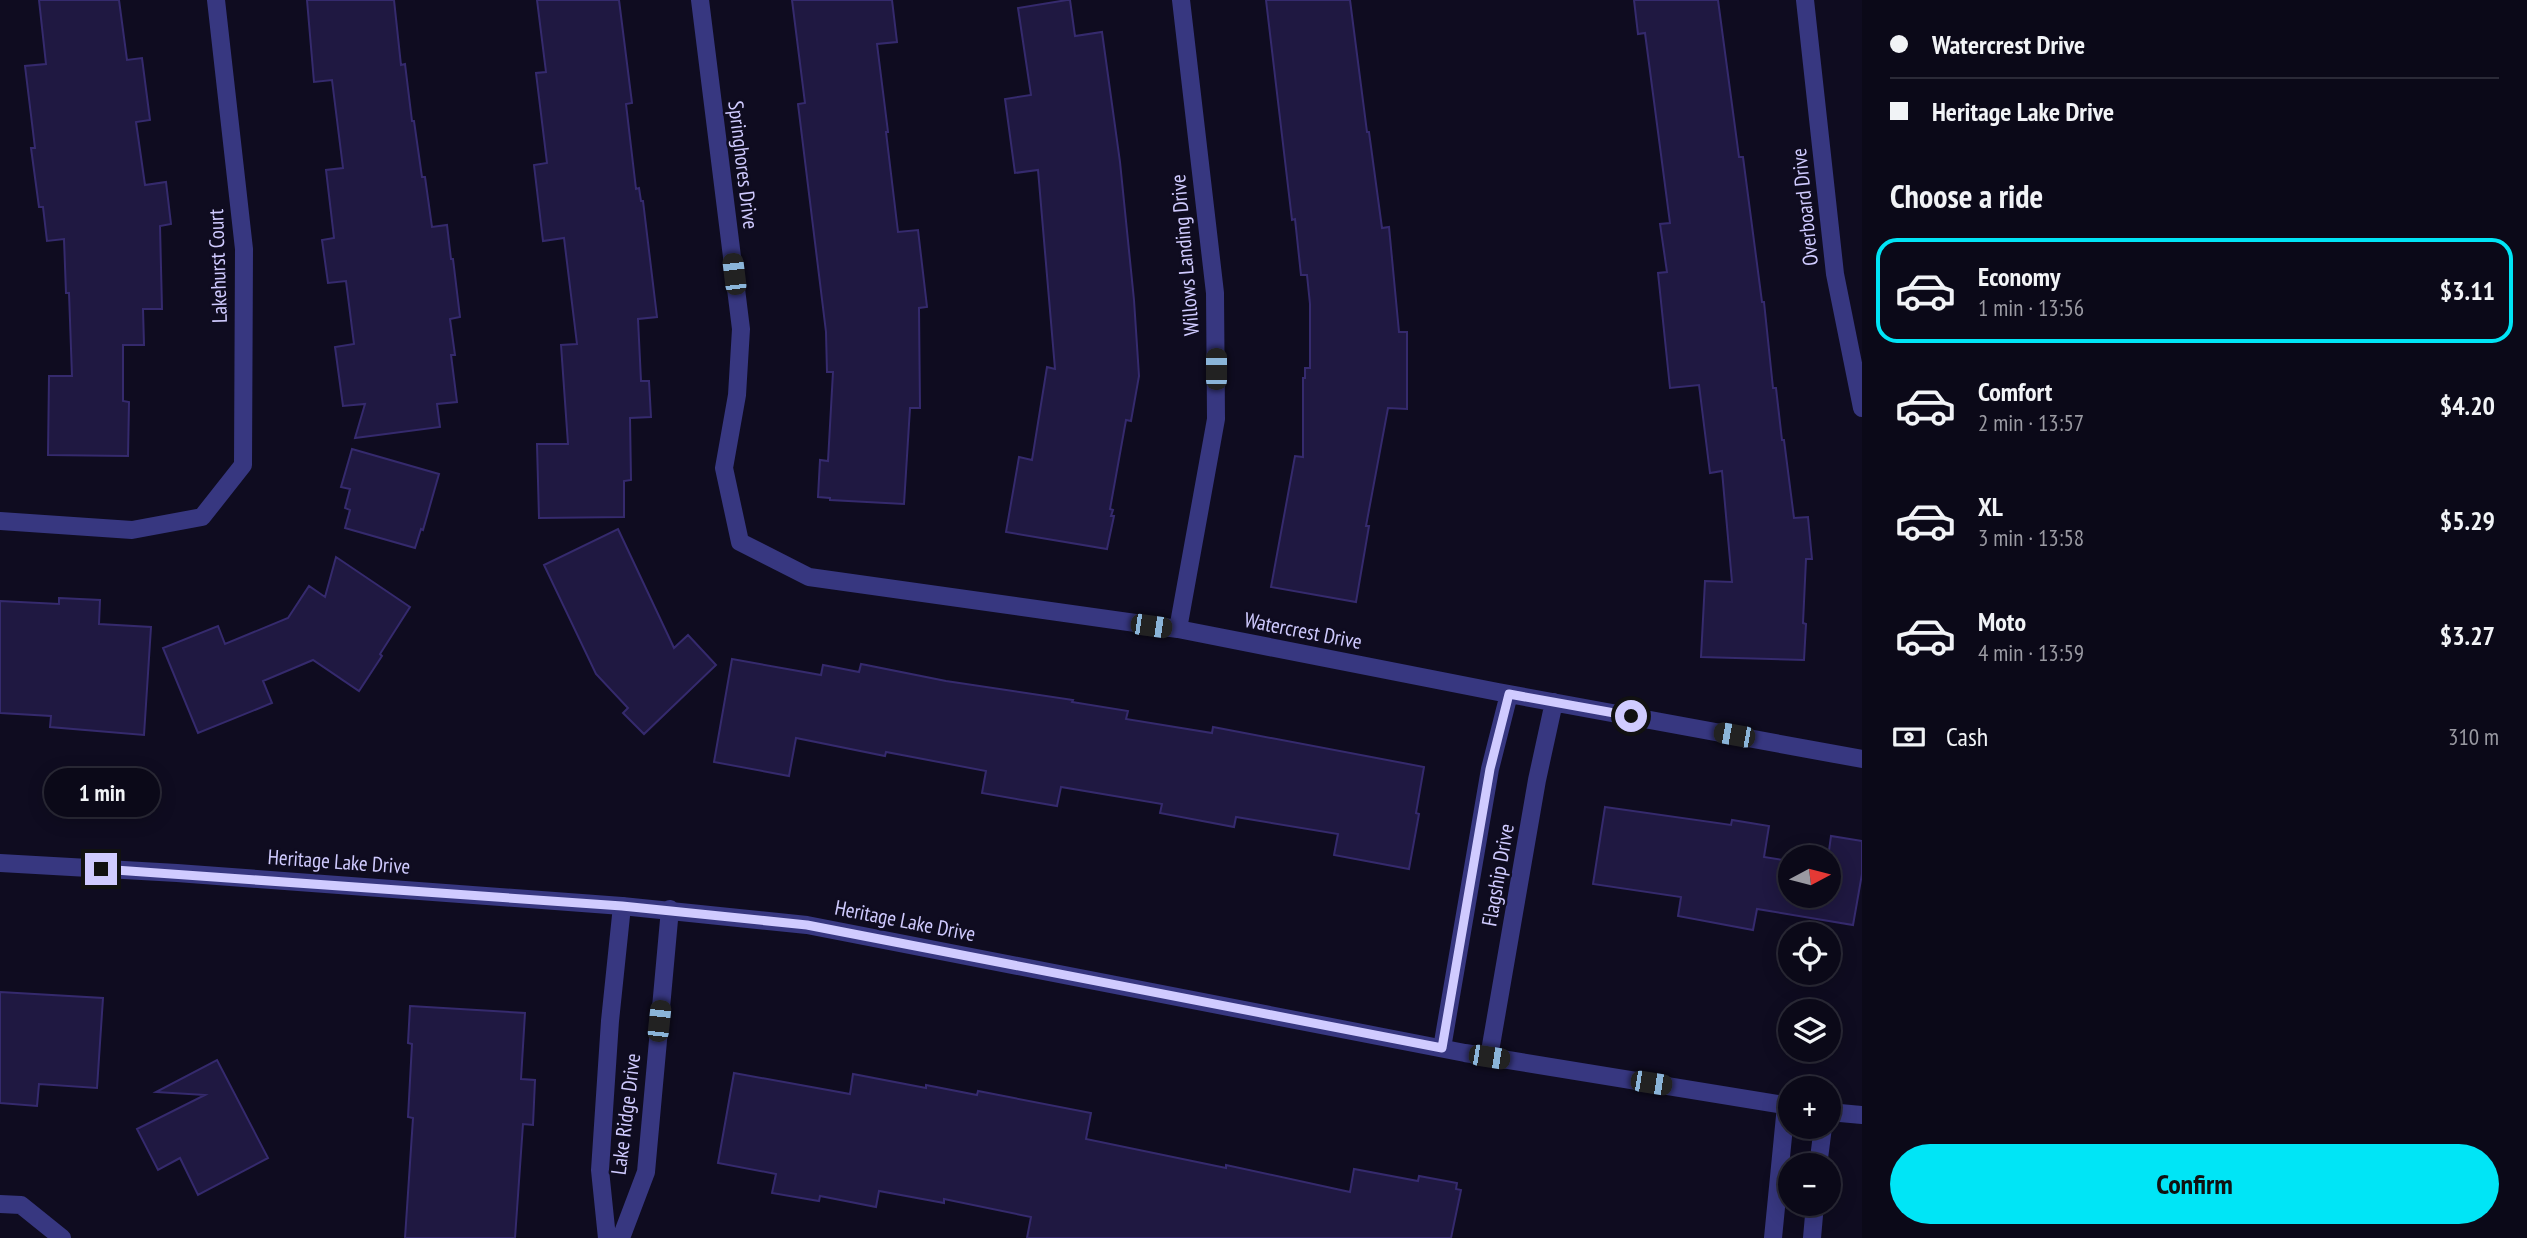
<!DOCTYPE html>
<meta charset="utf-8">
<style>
:root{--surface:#0b0918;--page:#191725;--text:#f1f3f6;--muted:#9a9aa2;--line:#2b2a37;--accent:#00e5f6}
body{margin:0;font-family:"PT Sans Narrow",sans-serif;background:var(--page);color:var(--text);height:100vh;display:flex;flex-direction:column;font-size:26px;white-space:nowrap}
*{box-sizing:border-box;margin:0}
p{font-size:23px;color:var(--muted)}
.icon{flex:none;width:38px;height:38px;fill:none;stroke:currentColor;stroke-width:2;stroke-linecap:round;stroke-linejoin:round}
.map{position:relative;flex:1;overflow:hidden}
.details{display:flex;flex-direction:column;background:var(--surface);width:665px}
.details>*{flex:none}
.banner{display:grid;align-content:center;height:154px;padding:0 28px;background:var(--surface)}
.needle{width:46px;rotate:83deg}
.buttons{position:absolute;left:1778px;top:845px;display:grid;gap:14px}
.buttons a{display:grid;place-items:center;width:63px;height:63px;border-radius:50%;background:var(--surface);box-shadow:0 4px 18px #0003,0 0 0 2px var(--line);font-size:35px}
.end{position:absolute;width:32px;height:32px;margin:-16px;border:9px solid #d0cbff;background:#111;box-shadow:0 0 0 4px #111}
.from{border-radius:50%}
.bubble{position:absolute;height:49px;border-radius:24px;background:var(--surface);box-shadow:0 4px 18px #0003,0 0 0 2px var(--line);font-size:23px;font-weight:600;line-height:49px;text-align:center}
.car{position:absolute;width:21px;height:42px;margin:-21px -10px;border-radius:9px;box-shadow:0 0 5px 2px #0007;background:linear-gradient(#222 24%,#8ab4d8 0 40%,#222 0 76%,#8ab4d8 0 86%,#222 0)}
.banner b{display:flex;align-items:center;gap:24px;height:66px;font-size:26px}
.banner b+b{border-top:2px solid var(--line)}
.banner i{width:18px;height:18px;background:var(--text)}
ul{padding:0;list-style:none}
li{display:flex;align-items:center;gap:21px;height:105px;margin:0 14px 10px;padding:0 14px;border:4px solid transparent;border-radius:21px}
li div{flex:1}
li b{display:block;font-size:26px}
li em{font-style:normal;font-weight:600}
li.on{border-color:var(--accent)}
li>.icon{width:63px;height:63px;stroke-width:1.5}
h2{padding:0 28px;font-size:32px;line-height:84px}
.pay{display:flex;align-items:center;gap:18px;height:77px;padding:0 28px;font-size:26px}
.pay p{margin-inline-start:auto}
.primary-button{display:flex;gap:14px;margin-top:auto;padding:14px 28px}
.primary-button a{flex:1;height:80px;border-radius:42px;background:var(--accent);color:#111;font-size:28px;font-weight:600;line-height:80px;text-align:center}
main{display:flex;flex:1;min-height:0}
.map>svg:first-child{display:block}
.building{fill:#1f1841;stroke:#352a6d;stroke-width:2}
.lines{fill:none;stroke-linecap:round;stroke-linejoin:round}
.service{stroke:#373780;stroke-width:18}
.minor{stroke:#373780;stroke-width:18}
.tertiary{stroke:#373780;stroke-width:18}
.route{stroke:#d0cbff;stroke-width:9}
.labels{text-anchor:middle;stroke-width:5;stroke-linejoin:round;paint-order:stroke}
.street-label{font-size:21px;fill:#d0cbff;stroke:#0f0c20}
</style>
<main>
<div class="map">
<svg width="1862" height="1238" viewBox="0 0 1862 1238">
<rect width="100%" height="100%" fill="#0f0c20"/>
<!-- building -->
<path class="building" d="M 39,0 L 119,0 L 127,60 L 142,58 L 150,120 L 136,122 L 145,185 L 166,182 L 171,224 L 160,226 L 162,309 L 143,309 L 144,345 L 123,345 L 123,401 L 129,402 L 128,456 L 48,455 L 49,376 L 72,376 L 69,293 L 66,293 L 64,239 L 47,241 L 43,207 L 39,207 L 31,148 L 35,148 L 25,66 L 46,64 Z
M 307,0 L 394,0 L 401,65 L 405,64 L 412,121 L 414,121 L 422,177 L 425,177 L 432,227 L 447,225 L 451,259 L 453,259 L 460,317 L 450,319 L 455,355 L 451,355 L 457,402 L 437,404 L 440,427 L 355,438 L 365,404 L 343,406 L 335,347 L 354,344 L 346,281 L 328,283 L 322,240 L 334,238 L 326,170 L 343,168 L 332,80 L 314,82 Z
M 537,0 L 619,0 L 632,103 L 626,104 L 636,189 L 639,188 L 641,201 L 643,201 L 657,317 L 638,319 L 641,381 L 649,381 L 651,417 L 630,418 L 631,480 L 624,481 L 624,517 L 539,518 L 537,444 L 568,444 L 561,345 L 577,344 L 564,238 L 543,241 L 534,165 L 547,163 L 536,73 L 546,72 Z
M 792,0 L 892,0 L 897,42 L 877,44 L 888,132 L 886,132 L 898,232 L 918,230 L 927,307 L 919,308 L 920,408 L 910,408 L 904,504 L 830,500 L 830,498 L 818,497 L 820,460 L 828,461 L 833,372 L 827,372 L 826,332 L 798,104 L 805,103 Z
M 1067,0 L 1070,0 L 1075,36 L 1102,32 L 1120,162 L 1134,300 L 1139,376 L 1131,421 L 1126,420 L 1110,509 L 1113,510 L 1111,516 L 1114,516 L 1107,549 L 1006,532 L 1019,457 L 1032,460 L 1047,367 L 1055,369 L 1038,170 L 1015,173 L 1005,99 L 1031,95 L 1018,8 Z
M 1266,0 L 1350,0 L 1367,132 L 1369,132 L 1382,228 L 1389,227 L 1399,332 L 1407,332 L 1407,409 L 1388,408 L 1366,526 L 1369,526 L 1356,602 L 1271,587 L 1295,456 L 1303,457 L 1303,378 L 1305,378 L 1305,368 L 1310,368 L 1310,304 L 1307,275 L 1301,275 L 1295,219 L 1292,220 Z
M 1634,0 L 1718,0 L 1739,157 L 1743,157 L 1762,302 L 1764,302 L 1773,388 L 1776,388 L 1782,440 L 1784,440 L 1794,518 L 1808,517 L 1812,559 L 1806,559 L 1803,623 L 1806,624 L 1804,660 L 1701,657 L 1705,581 L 1732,582 L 1722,471 L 1710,473 L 1699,385 L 1670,388 L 1658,273 L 1667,272 L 1660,224 L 1670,223 L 1645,33 L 1638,34 Z
M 352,449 L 439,474 L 423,530 L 421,529 L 415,548 L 345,528 L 350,510 L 345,508 L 350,489 L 341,487 Z
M 618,529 L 674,648 L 688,635 L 716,665 L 644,734 L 623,713 L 628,708 L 596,674 L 544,565 Z
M 336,557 L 410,607 L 380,654 L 382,656 L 359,691 L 313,660 L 263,681 L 272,703 L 198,733 L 163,648 L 218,626 L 225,644 L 288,618 L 309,586 L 325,597 Z
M 59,598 L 100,600 L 99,624 L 151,627 L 144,735 L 50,727 L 51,716 L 0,713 L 0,601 L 59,604 Z
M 732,659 L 821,675 L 823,665 L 859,672 L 861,664 L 946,681 L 1073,700 L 1072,702 L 1128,711 L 1126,719 L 1212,733 L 1213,727 L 1424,767 L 1416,813 L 1419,814 L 1409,869 L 1334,855 L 1338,834 L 1236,817 L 1234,827 L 1160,813 L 1162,804 L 1061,787 L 1057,806 L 982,793 L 986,771 L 886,752 L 885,756 L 796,738 L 789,776 L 714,762 Z
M 1605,807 L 1731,825 L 1732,820 L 1769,826 L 1764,857 L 1790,861 L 1790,896 L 1829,896 L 1828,858 L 1831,836 L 1862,841 L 1862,874 L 1853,925 L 1757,909 L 1753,930 L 1678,916 L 1681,897 L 1593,884 Z
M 0,992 L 103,998 L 97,1088 L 39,1084 L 37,1106 L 0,1103 Z
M 410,1006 L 525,1013 L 521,1079 L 535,1080 L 533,1125 L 523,1124 L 515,1238 L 405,1238 L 413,1118 L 408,1117 L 412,1044 L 408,1043 Z
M 217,1060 L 268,1158 L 198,1195 L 180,1158 L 158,1170 L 137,1129 L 205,1095 L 156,1092 Z
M 734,1073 L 850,1094 L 853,1074 L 926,1088 L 926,1085 L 977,1095 L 978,1091 L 1091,1113 L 1086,1139 L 1226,1168 L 1226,1165 L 1350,1192 L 1354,1169 L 1418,1181 L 1419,1176 L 1457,1183 L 1456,1189 L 1461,1190 L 1451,1238 L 1027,1238 L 1031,1217 L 944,1199 L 944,1203 L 879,1191 L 876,1207 L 820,1196 L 819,1201 L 772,1193 L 776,1174 L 718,1163 Z"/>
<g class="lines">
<!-- service -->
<path class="service" d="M 1818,1166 L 1823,1127
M 1773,1238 L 1786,1106
M 1812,1238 L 1815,1204"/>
<!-- minor -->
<path class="minor" d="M 700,0 L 741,329 L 737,395 L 724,468 L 740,542 L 809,577 L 1178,629 L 1498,692 L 1862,759
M 1805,0 L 1835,274 L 1862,408
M 0,521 L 132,530 L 202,517 L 243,465 L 244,249 L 216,0
M 1178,629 L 1216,419 L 1215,293 L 1181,0
M 1442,1048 L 1490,769 L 1509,694
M 1489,1057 L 1537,780 L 1554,702
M 0,1204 L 21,1205 L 62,1238
M 607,1238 L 600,1170 L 610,1021 L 622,906
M 621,1238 L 646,1172 L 670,909"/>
<!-- tertiary -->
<path class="tertiary" d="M 0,863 L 177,873 L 622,906 L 807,925 L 1465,1053 L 1790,1106
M 1829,1112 L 1862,1115"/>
</g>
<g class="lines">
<!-- route -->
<path class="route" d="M 101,869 L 622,906 L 807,925 L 1442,1048 L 1490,769 L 1509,694 L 1631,716"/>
</g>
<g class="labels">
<!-- street labels -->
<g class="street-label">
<text transform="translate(743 165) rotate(83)" y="7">Springhores Drive</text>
<text transform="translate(1805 207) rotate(-96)" y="7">Overboard Drive</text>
<text transform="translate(1185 255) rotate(-95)" y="7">Willows Landing Drive</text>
<text transform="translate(218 266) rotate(-92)" y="7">Lakehurst Court</text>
<text transform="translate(1303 631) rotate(11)" y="7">Watercrest Drive</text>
<text transform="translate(339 862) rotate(4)" y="7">Heritage Lake Drive</text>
<text transform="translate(1498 875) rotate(-80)" y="7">Flagship Drive</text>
<text transform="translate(905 921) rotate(11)" y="7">Heritage Lake Drive</text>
<text transform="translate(626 1114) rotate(-83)" y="7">Lake Ridge Drive</text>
</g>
</g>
</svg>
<div class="buttons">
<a><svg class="needle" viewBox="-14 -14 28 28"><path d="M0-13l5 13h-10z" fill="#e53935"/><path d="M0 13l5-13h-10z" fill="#9a9aa2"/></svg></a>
<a><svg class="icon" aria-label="locate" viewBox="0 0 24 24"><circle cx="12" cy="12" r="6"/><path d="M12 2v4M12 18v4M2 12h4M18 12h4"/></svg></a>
<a><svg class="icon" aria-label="layers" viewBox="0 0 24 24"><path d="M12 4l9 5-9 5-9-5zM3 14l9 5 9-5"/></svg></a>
<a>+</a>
<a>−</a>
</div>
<i class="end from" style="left:1631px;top:716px"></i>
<i class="end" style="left:101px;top:869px"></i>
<div class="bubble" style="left:44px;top:768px;width:116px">1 min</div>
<i class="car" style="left:734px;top:274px;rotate:353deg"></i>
<i class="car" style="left:1216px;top:369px;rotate:0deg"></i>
<i class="car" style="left:1151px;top:626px;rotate:98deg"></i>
<i class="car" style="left:1734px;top:735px;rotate:280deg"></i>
<i class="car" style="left:659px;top:1021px;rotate:6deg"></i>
<i class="car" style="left:1489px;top:1057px;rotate:99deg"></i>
<i class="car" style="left:1651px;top:1083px;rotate:99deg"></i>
</div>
<section class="details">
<div class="banner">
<b><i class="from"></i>Watercrest Drive</b>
<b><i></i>Heritage Lake Drive</b>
</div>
<h2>Choose a ride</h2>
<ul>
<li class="on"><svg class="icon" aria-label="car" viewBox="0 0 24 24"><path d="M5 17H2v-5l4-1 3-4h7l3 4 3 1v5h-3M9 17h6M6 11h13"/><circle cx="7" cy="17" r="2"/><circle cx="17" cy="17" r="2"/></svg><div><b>Economy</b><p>1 min · 13:56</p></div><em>$3.11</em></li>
<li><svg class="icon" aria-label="car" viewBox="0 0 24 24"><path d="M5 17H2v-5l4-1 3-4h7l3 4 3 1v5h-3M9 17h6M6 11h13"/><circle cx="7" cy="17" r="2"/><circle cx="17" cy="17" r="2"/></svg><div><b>Comfort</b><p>2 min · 13:57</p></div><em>$4.20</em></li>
<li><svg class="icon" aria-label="car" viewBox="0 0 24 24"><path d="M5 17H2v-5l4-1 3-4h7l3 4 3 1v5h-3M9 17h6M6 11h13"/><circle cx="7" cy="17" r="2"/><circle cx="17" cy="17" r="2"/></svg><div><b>XL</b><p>3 min · 13:58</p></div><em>$5.29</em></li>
<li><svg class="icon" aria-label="car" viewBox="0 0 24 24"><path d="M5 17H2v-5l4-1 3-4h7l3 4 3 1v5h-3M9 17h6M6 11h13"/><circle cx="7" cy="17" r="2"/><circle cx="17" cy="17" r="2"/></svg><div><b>Moto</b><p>4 min · 13:59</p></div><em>$3.27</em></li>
</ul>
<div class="pay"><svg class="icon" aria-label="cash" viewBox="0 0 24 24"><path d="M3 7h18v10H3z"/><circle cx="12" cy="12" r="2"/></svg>Cash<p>310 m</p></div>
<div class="primary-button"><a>Confirm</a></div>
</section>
</main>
